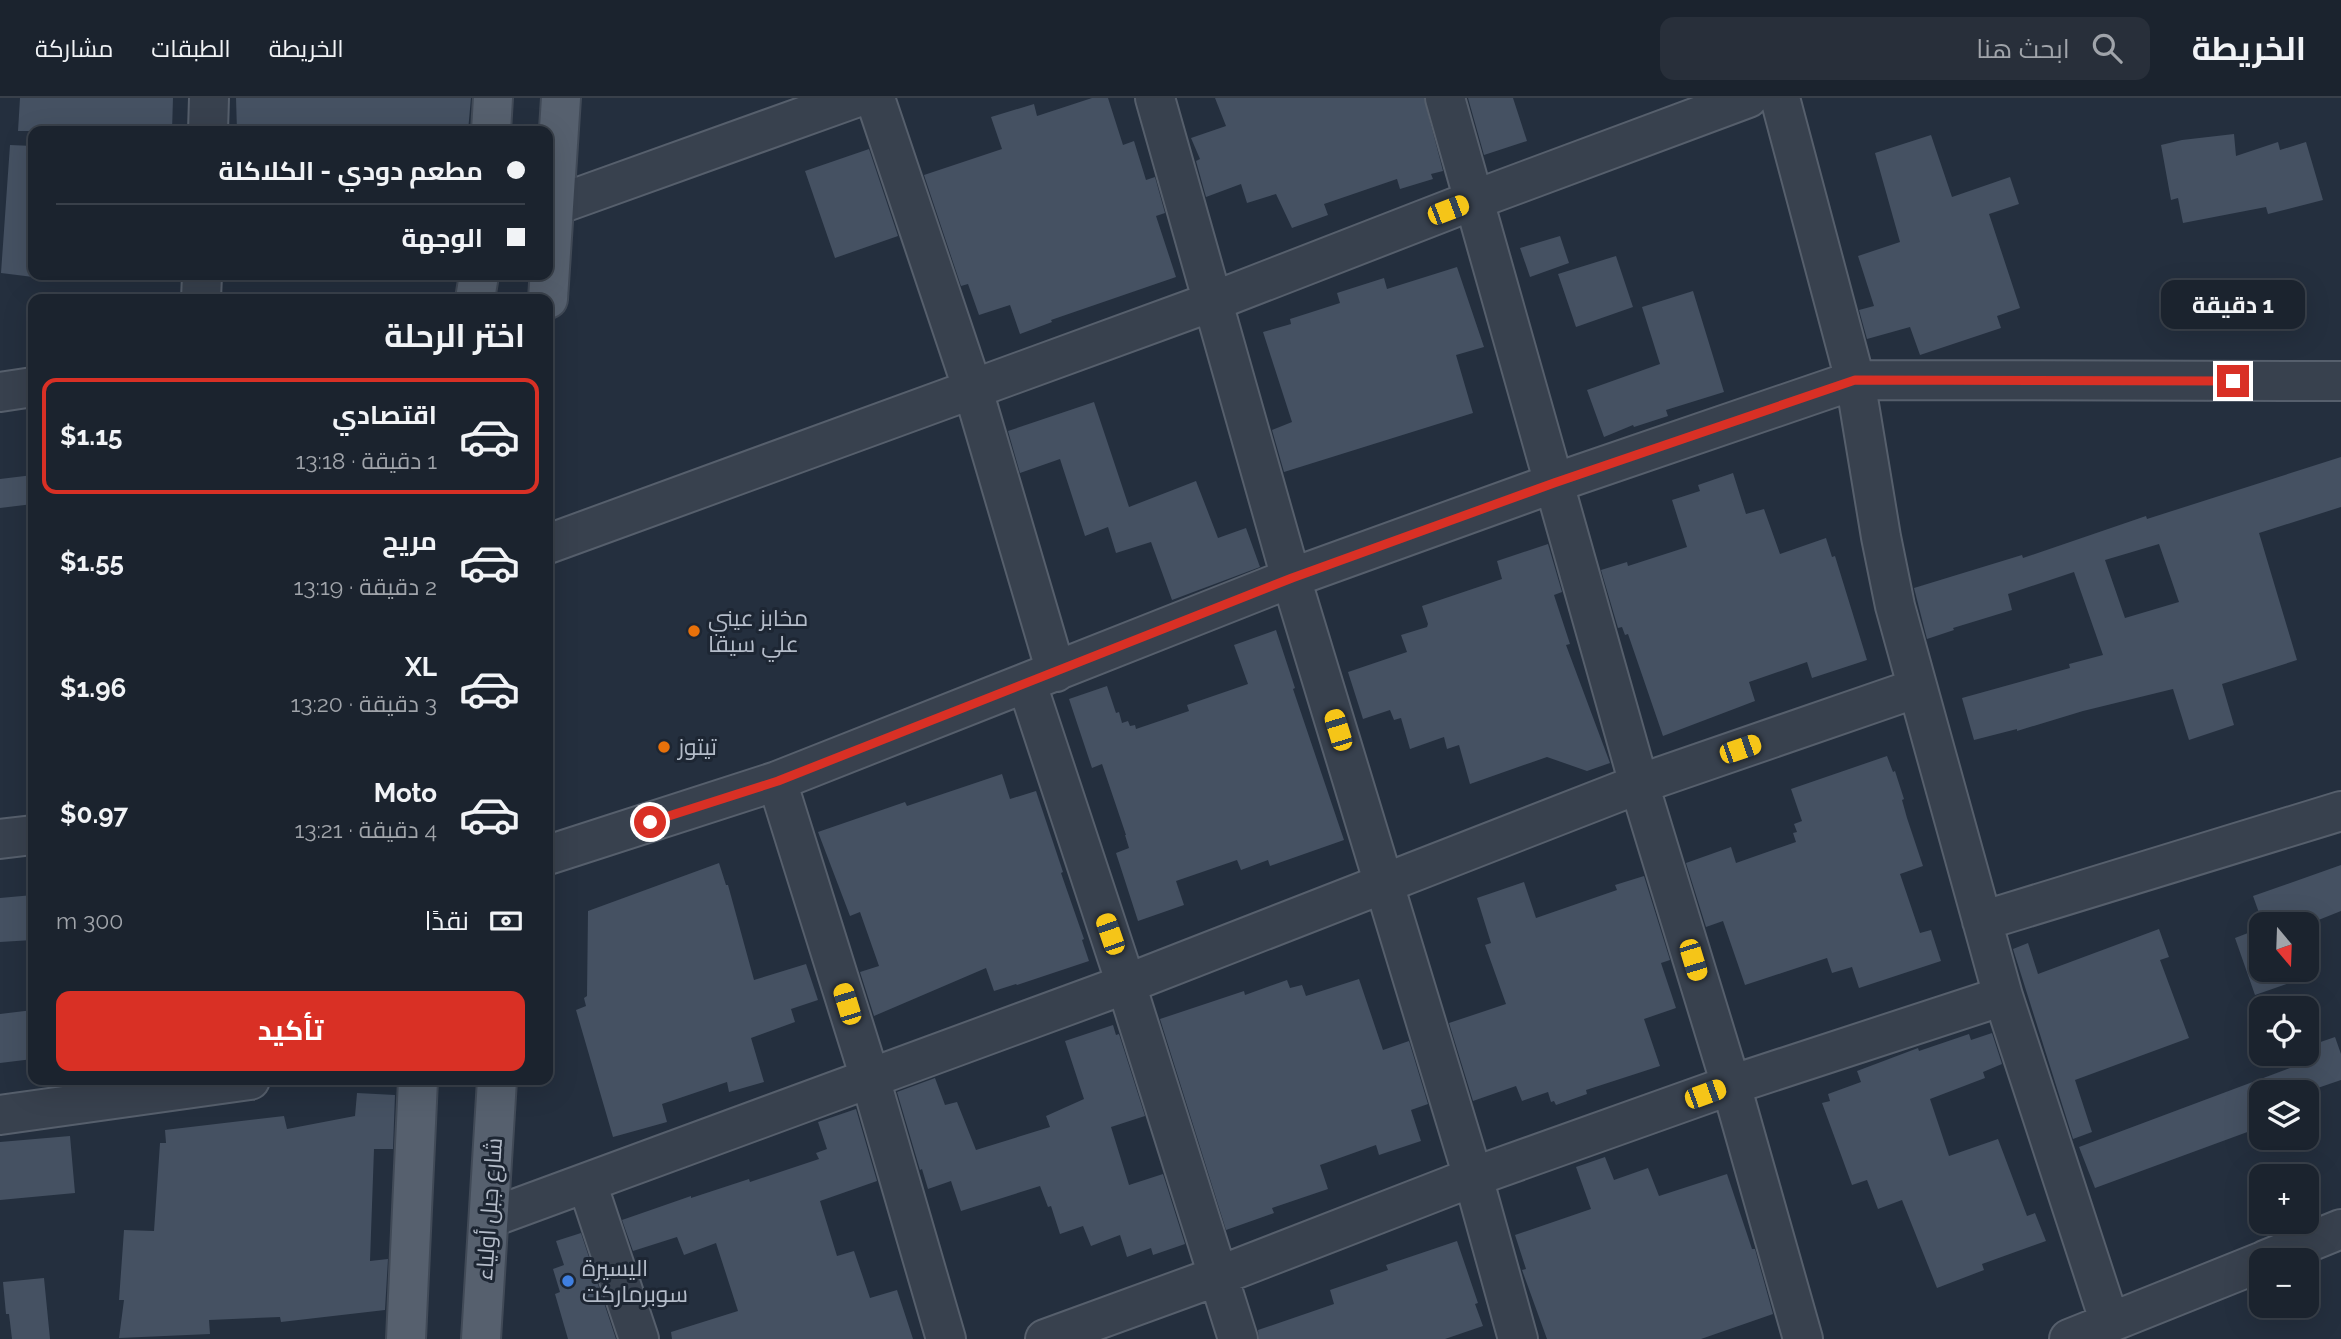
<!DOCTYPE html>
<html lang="ar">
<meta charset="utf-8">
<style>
:root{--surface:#1b232e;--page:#282f3a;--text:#f1f3f6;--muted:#a0a4aa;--line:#39404a;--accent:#d93025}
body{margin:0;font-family:Raleway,Cairo,sans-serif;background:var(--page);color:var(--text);direction:rtl;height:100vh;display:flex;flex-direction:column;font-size:26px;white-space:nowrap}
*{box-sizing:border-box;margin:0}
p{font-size:23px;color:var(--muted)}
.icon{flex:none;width:38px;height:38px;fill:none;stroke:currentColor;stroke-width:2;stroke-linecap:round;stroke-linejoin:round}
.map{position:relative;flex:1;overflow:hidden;direction:ltr}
.side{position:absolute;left:28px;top:196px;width:525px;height:791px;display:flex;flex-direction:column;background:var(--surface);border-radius:14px;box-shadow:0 7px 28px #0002,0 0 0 2px var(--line);direction:rtl}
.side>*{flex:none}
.hud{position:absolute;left:28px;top:28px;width:525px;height:154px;border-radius:14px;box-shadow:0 7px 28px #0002,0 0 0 2px var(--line);direction:rtl;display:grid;align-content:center;height:154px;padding:0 28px;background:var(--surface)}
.needle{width:46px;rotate:161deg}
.buttons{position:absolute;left:2249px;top:814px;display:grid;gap:14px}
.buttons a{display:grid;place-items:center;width:70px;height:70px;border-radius:14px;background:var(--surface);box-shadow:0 7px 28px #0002,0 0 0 2px var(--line);font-size:35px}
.end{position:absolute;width:32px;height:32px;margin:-16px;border:9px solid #d93025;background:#fff;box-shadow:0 0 0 4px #fff}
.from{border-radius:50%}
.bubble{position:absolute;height:49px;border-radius:14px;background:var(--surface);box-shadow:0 7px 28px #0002,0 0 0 2px var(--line);font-size:23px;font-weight:700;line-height:49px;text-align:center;direction:rtl}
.car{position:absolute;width:21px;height:42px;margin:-21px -10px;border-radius:9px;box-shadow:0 0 5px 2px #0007;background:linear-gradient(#f5c518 24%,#345 0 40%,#f5c518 0 76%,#345 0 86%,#f5c518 0)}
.hud b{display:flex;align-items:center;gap:24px;height:66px;font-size:26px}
.hud b+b{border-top:2px solid var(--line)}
.hud i{width:18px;height:18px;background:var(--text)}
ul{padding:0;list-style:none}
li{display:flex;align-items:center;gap:21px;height:116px;margin:0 14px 10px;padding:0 14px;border:4px solid transparent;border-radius:14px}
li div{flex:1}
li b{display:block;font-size:26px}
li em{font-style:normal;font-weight:700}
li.on{border-color:var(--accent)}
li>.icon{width:63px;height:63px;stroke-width:1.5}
h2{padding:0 28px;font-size:32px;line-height:84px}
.pay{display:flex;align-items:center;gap:18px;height:77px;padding:0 28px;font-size:26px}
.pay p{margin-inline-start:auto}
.cta{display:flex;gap:14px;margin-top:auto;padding:14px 28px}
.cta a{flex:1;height:80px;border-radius:14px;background:var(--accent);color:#fff;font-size:28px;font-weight:700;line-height:80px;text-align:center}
header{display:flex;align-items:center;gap:42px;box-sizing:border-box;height:98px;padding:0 35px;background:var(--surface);border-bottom:2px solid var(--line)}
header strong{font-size:33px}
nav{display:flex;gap:38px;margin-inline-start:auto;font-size:24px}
.search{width:490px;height:63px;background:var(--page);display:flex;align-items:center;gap:18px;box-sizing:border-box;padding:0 24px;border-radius:14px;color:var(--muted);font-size:26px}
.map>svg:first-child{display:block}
.building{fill:#455162;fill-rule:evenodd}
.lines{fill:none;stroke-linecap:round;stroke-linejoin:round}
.minor-casing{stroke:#565f6c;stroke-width:42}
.major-casing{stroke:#414a57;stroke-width:42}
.minor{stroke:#38414e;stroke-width:38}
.major{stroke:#56606e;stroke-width:38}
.route{stroke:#d93025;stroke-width:9}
.food-dot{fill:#e8710a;stroke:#1d2633;stroke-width:2.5}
.shop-dot{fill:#3f7fe0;stroke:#1d2633;stroke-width:2.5}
.labels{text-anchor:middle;stroke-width:6;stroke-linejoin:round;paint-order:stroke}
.poi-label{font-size:23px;fill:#b4bcc9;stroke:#1d2633;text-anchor:start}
.street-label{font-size:23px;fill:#b4bcc9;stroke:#1d2633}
</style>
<header>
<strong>الخريطة</strong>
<div class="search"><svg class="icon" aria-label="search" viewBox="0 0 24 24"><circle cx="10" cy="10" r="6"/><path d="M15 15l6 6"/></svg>ابحث هنا</div>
<nav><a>الخريطة</a><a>الطبقات</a><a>مشاركة</a></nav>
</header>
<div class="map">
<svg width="2341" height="1241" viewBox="0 0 2341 1241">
<rect width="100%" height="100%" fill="#242f3e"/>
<!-- building -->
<path class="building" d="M 20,0 L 173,0 L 172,33 L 18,33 Z
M 236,0 L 471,0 L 468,33 L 237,33 Z
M 1092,0 L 1108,0 L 1123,47 L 1134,43 L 1146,82 L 1155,79 L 1165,115 L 1156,118 L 1176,179 L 1051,222 L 1052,224 L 1020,236 L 1010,207 L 979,217 L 968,186 L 961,188 L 924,77 L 1002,51 L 991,19 L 1034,6 L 1037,18 Z
M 1215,0 L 1424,0 L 1443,73 L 1431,76 L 1433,81 L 1400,91 L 1397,81 L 1324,106 L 1328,117 L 1292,130 L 1276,96 L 1247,105 L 1241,86 L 1206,99 L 1196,63 L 1200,61 L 1191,40 L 1226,28 Z
M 1468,0 L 1513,0 L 1527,43 L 1484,57 Z
M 2234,36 L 2236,58 L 2278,44 L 2280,52 L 2306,44 L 2323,102 L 2268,116 L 2266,109 L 2183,125 L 2178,100 L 2171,102 L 2161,47 L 2182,42 Z
M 1931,37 L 1952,99 L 2010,79 L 2019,106 L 1989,116 L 2020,210 L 1997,218 L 2001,230 L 1920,257 L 1910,229 L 1867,241 L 1859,212 L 1874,208 L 1858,158 L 1900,144 L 1875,55 Z
M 10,47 L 33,48 L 33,179 L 1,175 Z
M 869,51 L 898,138 L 835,160 L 805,73 Z
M 1560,138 L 1569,165 L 1530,179 L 1520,150 Z
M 1616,158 L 1633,209 L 1576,229 L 1558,176 Z
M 1457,169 L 1484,249 L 1456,257 L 1473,315 L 1284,374 L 1272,332 L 1292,324 L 1263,234 L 1291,226 L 1290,221 L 1340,205 L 1337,195 L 1384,180 L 1387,191 Z
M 1693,193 L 1724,294 L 1666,312 L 1668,318 L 1634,329 L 1633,327 L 1604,339 L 1587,292 L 1660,266 L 1642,209 Z
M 1094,304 L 1129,409 L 1196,383 L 1218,440 L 1246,430 L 1260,469 L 1172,502 L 1151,444 L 1116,455 L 1108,429 L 1085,438 L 1060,361 L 1020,375 L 1008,333 Z
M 2341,359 L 2341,409 L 2259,435 L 2297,562 L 2222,586 L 2234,627 L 2189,642 L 2173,591 L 2083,613 L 2017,633 L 2017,631 L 1974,642 L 1962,600 L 2070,570 L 2069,566 L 2103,557 L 2074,474 L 2008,496 L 2012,512 L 1953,530 L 1954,532 L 1927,541 L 1914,490 L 2022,457 L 2023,460 L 2146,418 L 2147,421 ZM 2159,446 L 2179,504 L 2125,520 L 2105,462 Z
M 1733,375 L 1746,416 L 1764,411 L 1780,456 L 1826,440 L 1832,459 L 1835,458 L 1867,562 L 1812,580 L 1807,564 L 1749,584 L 1755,603 L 1663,638 L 1628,536 L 1625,537 L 1622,529 L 1618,530 L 1601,472 L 1627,464 L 1628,468 L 1687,449 L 1672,402 L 1700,393 L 1698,387 Z
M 33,377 L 33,406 L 0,410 L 0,381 Z
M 1548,446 L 1562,494 L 1554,497 L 1570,546 L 1566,547 L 1610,665 L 1587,673 L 1547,659 L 1470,686 L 1459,647 L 1447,651 L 1444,639 L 1410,651 L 1401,620 L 1394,622 L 1390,612 L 1363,621 L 1348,574 L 1407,554 L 1401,537 L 1427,529 L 1428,526 L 1422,508 L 1502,481 L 1497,463 Z
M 1276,532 L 1295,590 L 1293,591 L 1344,742 L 1270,768 L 1268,762 L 1241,772 L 1237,762 L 1176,783 L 1184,807 L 1138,823 L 1116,755 L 1129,750 L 1125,737 L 1126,737 L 1102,666 L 1092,670 L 1069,601 L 1107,588 L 1116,615 L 1119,614 L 1122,625 L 1128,623 L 1130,628 L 1135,627 L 1136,631 L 1189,613 L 1187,607 L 1248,586 L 1234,547 Z
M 1887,658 L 1893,674 L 1895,673 L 1904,701 L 1902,702 L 1907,720 L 1923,768 L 1900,776 L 1920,835 L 1931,832 L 1941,863 L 1859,890 L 1852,869 L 1832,875 L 1827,860 L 1745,887 L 1723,823 L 1706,829 L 1686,765 L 1731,749 L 1736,765 L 1796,744 L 1793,735 L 1797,734 L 1794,726 L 1802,723 L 1791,691 Z
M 1002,676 L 1010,701 L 1036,693 L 1063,774 L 1061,775 L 1084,841 L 1082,842 L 1089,863 L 1017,887 L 1016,886 L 994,893 L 986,870 L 874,918 L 860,874 L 879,868 L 860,814 L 850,818 L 818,734 L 905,704 L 907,708 Z
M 719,765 L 726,787 L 728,787 L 754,882 L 806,866 L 818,902 L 791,911 L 795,924 L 751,940 L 764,984 L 729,994 L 727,984 L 662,1006 L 667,1024 L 613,1039 L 576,912 L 586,908 L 584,900 L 587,898 L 588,813 Z
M 2341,767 L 2341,813 L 2306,827 L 2263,826 L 2253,798 Z
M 1644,778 L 1670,862 L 1661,865 L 1676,910 L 1644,921 L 1660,968 L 1586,992 L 1587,996 L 1556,1007 L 1554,1003 L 1551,1004 L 1548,994 L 1522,1003 L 1516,988 L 1473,1003 L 1449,925 L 1506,906 L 1485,847 L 1491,845 L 1477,800 L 1524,784 L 1536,820 L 1617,792 L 1615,787 Z
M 33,797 L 33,842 L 0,844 L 0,800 Z
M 2261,830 L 2261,872 L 2306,872 L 2306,864 L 2310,878 L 2255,897 L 2235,840 Z
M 2159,831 L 2169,859 L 2160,862 L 2189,940 L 2075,982 L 2092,1034 L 2073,1041 L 2013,851 L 2028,845 L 2038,876 Z
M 1359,881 L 1383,952 L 1409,943 L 1428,1006 L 1411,1012 L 1421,1043 L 1379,1057 L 1376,1047 L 1320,1067 L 1328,1091 L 1272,1110 L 1274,1115 L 1226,1132 L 1160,921 L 1244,893 L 1245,897 L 1287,882 L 1290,890 L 1302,887 L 1306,898 Z
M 33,912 L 33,961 L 0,965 L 0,916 Z
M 1113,927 L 1116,937 L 1119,936 L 1145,1018 L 1111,1029 L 1129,1087 L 1163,1076 L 1185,1146 L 1153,1157 L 1151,1150 L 1127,1159 L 1120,1137 L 1091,1148 L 1083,1128 L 1060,1136 L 1051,1108 L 1048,1109 L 1040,1088 L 961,1113 L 951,1083 L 928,1091 L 922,1071 L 920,1072 L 897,994 L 935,980 L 945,1007 L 957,1004 L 976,1052 L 1050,1029 L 1046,1018 L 1084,1001 L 1065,943 Z
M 1992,935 L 2002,966 L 1983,974 L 1985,980 L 1930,1001 L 1949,1058 L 1998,1041 L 2027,1118 L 2035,1115 L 2046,1143 L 1982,1166 L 1984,1172 L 1937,1190 L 1902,1102 L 1878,1111 L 1867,1082 L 1852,1087 L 1822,1005 L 1830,1003 L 1828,996 L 1861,984 L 1857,973 L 1918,950 L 1919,953 L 1969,936 L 1971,942 Z
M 2335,939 L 2341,956 L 2341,982 L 2306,994 L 2261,994 L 2261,1029 L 2095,1090 L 2079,1049 L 2306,964 L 2306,949 Z
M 357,995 L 395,997 L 393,1051 L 374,1051 L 370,1163 L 388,1161 L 385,1212 L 281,1224 L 280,1219 L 209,1222 L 210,1236 L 119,1240 L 124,1202 L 119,1202 L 124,1132 L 154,1133 L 160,1045 L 166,1045 L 165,1032 L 284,1018 L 287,1031 L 355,1018 Z
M 856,1011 L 877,1083 L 820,1103 L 837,1158 L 854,1153 L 870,1200 L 897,1192 L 913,1241 L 672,1241 L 671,1234 L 738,1213 L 716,1145 L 684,1157 L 677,1139 L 633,1153 L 622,1122 L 691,1098 L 691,1100 L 749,1081 L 750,1084 L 819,1061 L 816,1055 L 827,1051 L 818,1024 Z
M 70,1038 L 75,1095 L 0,1102 L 0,1044 Z
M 1605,1059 L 1614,1082 L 1648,1070 L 1659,1098 L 1727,1076 L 1752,1151 L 1755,1151 L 1773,1216 L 1701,1241 L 1547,1241 L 1522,1172 L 1526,1171 L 1515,1137 L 1591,1111 L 1576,1069 Z
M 581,1135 L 616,1241 L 568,1241 L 555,1196 L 560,1194 L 553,1171 L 564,1167 L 556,1143 Z
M 1457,1143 L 1478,1205 L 1475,1206 L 1483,1228 L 1445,1241 L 1259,1241 L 1258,1232 L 1334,1206 L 1330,1192 L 1388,1172 L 1386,1167 Z
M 44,1180 L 50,1241 L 12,1241 L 9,1216 L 6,1216 L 3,1184 Z"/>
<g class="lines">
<defs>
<path id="minor" d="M 875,0 L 973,292 L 1056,574
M 1155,0 L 1291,480 L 1473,1079 L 1518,1241
M 1445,0 L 1639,686 L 1731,987 L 1803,1241
M 1780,0 L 1855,282 L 1881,439 L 1895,508 L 2003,898 L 2110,1225
M 208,33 L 209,0
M 554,108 L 855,0
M 201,201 L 202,177
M 0,294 L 33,289
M 548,446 L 1214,203 L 1474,102 L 1748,0
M 1027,586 L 1126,886 L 1238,1241
M 777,683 L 870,980 L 946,1241
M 0,741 L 33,737
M 548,757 L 777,683 L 1291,480 L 1554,385 L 1855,282 L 2341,283
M 1982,823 L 2341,713
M 0,1017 L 250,982
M 587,1085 L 639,1241
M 490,1120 L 1126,886 L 1639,686 L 1917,590
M 2265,1162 L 2341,1131
M 1045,1241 L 1218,1178 L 1473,1079 L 1731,987 L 2003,898
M 2069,1241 L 2261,1164"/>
<path id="major" d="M 491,33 L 493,0
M 475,201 L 479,177
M 548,201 L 561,0
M 406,1241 L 418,982
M 481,1241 L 497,982"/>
</defs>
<!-- minor casing -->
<use href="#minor" class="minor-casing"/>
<!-- major casing -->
<use href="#major" class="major-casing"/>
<!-- minor -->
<use href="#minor" class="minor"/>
<!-- major -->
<use href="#major" class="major"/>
</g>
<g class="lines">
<!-- route -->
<path class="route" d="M 650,724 L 778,683 L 1292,480 L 1554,385 L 1855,282 L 2233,283"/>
</g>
<!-- markers -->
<g class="food-dot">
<circle cx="694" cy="533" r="7"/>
<circle cx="664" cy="649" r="7"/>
</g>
<circle class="shop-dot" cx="568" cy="1183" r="7"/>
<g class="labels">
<!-- poi labels -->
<g class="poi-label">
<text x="708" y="528">مخابز عيني<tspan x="708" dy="26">علي سيقا</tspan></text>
<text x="678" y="657">تيتوز</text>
<text x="582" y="1178">اليسيرة<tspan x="582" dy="26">سوبرماركت</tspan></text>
</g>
<!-- street labels -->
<g class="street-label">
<text transform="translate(489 1111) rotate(-86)" y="8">شارع جبل أولياء</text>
</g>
</g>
</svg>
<div class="buttons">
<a><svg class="needle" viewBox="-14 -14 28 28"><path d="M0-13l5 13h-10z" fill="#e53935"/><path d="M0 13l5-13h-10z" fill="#a0a4aa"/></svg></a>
<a><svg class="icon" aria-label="locate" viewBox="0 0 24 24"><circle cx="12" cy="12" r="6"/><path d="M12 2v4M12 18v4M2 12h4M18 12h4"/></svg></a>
<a><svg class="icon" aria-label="layers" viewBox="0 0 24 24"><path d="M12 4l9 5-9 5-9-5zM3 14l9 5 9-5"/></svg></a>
<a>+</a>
<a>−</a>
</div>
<i class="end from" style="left:650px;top:724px"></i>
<i class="end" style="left:2233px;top:283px"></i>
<div class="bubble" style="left:2161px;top:182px;width:144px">1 دقيقة</div>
<i class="car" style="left:1448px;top:112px;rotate:69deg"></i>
<i class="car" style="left:1338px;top:632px;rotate:343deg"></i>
<i class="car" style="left:1740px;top:651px;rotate:71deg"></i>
<i class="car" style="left:1110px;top:836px;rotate:341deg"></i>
<i class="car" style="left:1693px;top:862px;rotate:163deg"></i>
<i class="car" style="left:847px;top:906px;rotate:343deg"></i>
<i class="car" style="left:1705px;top:996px;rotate:70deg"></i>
<div class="hud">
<b><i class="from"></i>مطعم دودي - الكلاكلة</b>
<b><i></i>الوجهة</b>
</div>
<section class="side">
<h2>اختر الرحلة</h2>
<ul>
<li class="on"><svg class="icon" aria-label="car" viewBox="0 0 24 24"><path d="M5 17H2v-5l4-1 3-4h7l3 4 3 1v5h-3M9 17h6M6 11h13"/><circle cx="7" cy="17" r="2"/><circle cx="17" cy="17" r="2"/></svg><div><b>اقتصادي</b><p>1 دقيقة · 13:18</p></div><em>$1.15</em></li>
<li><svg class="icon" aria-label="car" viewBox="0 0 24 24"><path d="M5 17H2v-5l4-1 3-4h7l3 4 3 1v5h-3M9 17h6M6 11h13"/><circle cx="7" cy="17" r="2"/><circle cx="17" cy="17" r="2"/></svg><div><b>مريح</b><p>2 دقيقة · 13:19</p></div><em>$1.55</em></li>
<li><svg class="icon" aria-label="car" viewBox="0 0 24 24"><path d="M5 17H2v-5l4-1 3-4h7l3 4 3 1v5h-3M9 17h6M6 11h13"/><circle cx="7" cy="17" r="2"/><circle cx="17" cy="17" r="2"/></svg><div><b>XL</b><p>3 دقيقة · 13:20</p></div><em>$1.96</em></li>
<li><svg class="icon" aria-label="car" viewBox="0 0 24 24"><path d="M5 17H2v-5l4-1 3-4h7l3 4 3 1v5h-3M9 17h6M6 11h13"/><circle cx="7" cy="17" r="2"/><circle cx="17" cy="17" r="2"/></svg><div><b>Moto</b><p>4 دقيقة · 13:21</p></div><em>$0.97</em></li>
</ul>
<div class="pay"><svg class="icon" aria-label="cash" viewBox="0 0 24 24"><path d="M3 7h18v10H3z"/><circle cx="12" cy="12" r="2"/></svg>نقدًا<p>300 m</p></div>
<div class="cta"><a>تأكيد</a></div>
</section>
</div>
